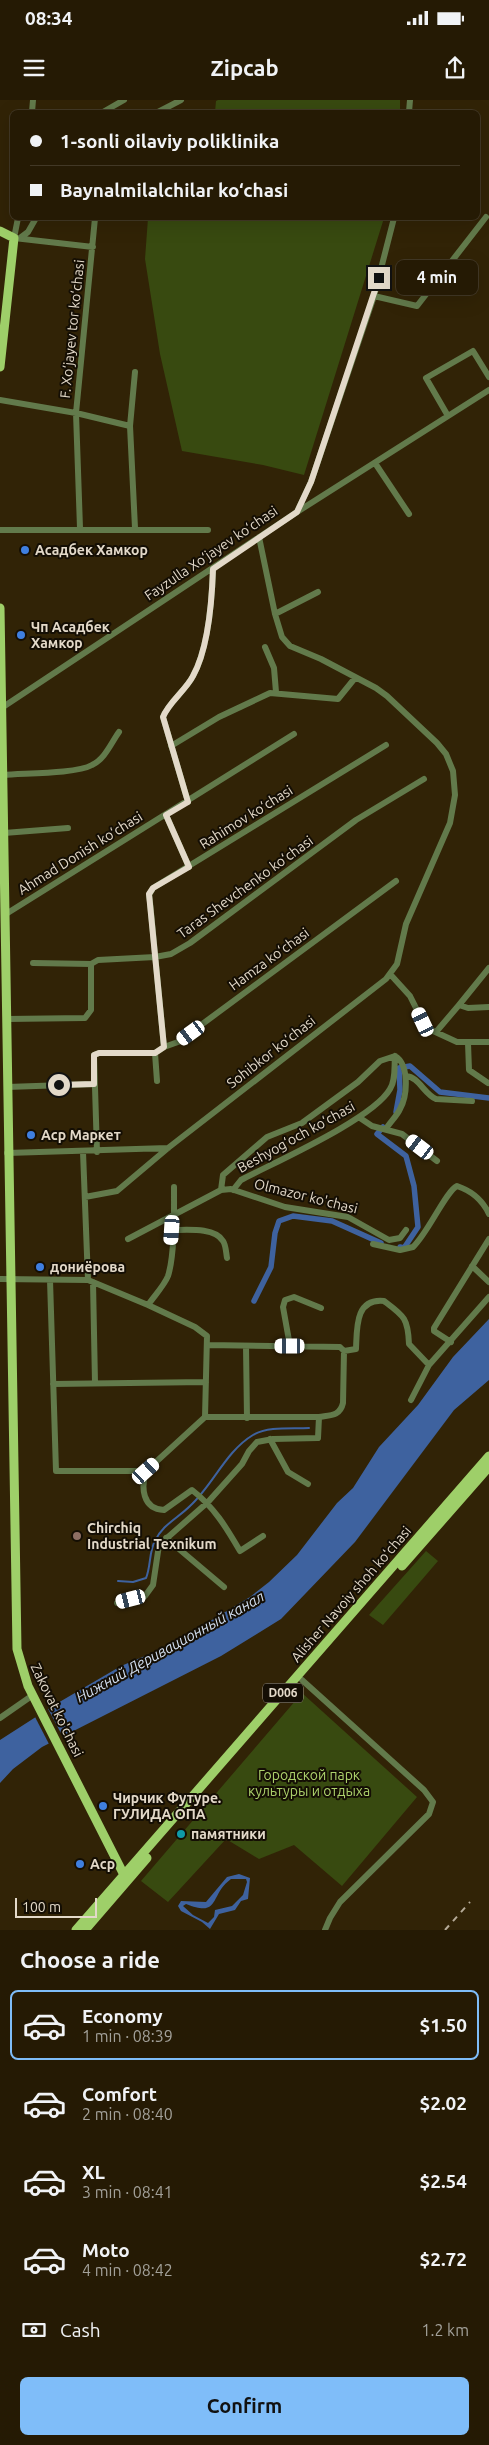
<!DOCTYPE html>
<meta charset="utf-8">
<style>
:root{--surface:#251a04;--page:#2d230e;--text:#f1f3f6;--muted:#a3a19a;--line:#423826;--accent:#7fbdf9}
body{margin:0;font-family:Ubuntu,sans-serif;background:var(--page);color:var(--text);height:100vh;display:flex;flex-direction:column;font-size:19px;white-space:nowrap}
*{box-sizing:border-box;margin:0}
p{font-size:16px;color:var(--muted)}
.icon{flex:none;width:28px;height:28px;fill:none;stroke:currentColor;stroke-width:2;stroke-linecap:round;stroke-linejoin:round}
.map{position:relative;height:1830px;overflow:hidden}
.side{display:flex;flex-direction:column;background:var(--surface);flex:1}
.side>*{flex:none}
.guide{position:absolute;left:10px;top:10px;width:470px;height:110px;border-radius:8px;box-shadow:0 5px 20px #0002,0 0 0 1px var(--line);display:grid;align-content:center;height:110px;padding:0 20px;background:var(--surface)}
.scale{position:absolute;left:15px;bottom:12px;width:82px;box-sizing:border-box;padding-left:5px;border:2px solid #e3d9c9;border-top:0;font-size:14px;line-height:18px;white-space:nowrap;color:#e3d9c9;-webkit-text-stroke:4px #140e04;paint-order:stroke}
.end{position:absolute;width:22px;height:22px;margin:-11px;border:6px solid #e3d9c9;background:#111;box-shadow:0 0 0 2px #111}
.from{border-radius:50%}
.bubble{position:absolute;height:35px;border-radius:8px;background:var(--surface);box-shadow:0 5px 20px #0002,0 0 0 1px var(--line);font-size:16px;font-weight:700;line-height:35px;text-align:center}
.car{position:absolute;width:15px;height:30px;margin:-15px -8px;border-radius:6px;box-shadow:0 0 4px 1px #0007;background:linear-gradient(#fff 24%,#345 0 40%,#fff 0 76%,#345 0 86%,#fff 0)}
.guide b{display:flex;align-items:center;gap:18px;height:48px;font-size:19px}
.guide b+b{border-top:1px solid var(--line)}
.guide i{width:12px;height:12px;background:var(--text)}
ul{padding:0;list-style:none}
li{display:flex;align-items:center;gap:15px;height:70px;margin:0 10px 8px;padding:0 10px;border:2px solid transparent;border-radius:8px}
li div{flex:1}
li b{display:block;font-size:19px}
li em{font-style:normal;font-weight:700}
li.active{border-color:var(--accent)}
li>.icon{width:45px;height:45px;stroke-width:1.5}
h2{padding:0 20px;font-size:22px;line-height:60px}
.pay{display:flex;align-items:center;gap:12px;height:55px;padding:0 20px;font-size:19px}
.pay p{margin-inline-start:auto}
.cta{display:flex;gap:10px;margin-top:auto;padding:10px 20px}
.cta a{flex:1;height:58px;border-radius:8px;background:var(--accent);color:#111;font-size:20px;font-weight:700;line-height:58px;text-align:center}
.status{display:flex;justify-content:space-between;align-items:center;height:35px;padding:0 25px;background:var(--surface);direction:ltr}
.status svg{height:14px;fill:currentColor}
header{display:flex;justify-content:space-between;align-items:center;height:65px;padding:0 20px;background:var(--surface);font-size:22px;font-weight:700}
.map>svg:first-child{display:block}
.green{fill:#384a10}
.water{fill:#3e629f;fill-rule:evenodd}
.pier{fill:#312306}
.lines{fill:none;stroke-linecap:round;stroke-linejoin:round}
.stream{stroke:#3e629f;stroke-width:2}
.canal{stroke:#3e629f;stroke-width:5.5}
.minor{stroke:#627a4b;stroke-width:6}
.major{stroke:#9ecf69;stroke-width:9}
.rail{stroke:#b6ab98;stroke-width:2;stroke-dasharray:6 6;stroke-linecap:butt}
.route{stroke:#e3d9c9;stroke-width:6}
.shop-dot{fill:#3f7fe0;stroke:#140e04;stroke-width:2}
.education-dot{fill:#8d6e63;stroke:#140e04;stroke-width:2}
.culture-dot{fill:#0f9aa8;stroke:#140e04;stroke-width:2}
.labels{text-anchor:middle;stroke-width:4;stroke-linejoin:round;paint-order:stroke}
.shield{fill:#140e04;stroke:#a59c8e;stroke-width:1}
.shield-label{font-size:12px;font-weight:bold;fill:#e3d9c9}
.street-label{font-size:14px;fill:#e3d9c9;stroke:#140e04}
.poi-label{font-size:14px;font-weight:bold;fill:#e3d9c9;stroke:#140e04;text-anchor:start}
.park-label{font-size:14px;fill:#add26c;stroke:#140e04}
.water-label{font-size:15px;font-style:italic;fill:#d2deef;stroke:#140e04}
</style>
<div class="status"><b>08:34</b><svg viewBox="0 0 49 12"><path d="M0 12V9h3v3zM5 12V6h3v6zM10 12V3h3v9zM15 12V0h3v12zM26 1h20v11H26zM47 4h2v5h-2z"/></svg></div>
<header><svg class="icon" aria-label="menu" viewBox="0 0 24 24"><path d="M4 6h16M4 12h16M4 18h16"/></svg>Zipcab<svg class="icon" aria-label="share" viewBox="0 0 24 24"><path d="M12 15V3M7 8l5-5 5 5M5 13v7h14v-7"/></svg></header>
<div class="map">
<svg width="489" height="1830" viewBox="0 0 489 1830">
<rect width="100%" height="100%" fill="#312306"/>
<!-- green -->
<path class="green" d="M 218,0 L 400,0 L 400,12 L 215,12 L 216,1 Z
M 148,118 L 384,118 L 304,375 L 263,365 L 182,351 L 160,254 L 145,159 Z
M 426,1451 L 438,1461 L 383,1525 L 369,1515 Z
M 302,1593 L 417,1697 L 342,1786 L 294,1745 L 259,1759 L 226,1739 L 168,1802 L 141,1781 Z"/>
<!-- water -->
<path class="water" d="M 489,1219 L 489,1280 L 454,1310 L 355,1442 L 281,1519 L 221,1556 L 42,1647 L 13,1669 L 0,1683 L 0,1640 L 56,1604 L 121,1566 L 169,1546 L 250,1497 L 269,1482 L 297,1455 L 337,1403 L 353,1388 L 379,1347 L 418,1305 L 453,1257 Z
M 239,1774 L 250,1778 L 248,1799 L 241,1801 L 235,1810 L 219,1814 L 210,1829 L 202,1822 L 181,1811 L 178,1806 L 181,1801 L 206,1802 L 227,1777 ZM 231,1779 L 246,1779 L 247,1782 L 243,1795 L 232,1806 L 215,1810 L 214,1817 L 208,1823 L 193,1815 L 183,1806 L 186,1804 C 221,1818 209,1795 231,1779 Z"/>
<!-- pier -->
<path class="pier" d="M 47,1607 L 64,1639 L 50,1646 L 34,1615 Z"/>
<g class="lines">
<!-- stream -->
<path class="stream" d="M 118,1481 L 133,1482 L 146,1478 C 151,1466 149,1451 155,1441 C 162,1425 178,1418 190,1406 C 213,1385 226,1351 253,1335 C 269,1326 291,1329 309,1328"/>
<!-- canal -->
<path class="canal" d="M 396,1012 L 400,990 L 399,968 L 410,966 L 440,992 L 489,998
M 383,1027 L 377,1034 L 406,1056 L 414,1086 L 418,1127 L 404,1148 L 400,1147
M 254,1201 L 271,1167 L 275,1133 L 279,1121 L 293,1116 L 332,1121 L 381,1143"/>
<!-- minor -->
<path class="minor" d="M 32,12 L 33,0
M 103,12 L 124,0
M 158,12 L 181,0
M 409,12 L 410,0
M 18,118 L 14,138 L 93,147
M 20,138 L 28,132 L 36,118
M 374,196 L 417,206 L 486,117
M 0,300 L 76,313 L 130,326
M 448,316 L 426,278 L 473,251 L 489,277
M 375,363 L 409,414
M 297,412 L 311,382 L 374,196 L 394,118
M 80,428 L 76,313 L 95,118
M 135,428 L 130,326 L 135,272
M 0,430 L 208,430
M 275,514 L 318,492
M 265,547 L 274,568 L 276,592
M 3,607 L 297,412 L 489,290
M 171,646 L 219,617 L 270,593 L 338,599 L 355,578
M 3,675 C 23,673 76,674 92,665 C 105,659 111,643 119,632
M 188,702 L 163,617 C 168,603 186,590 193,576 C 208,549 212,499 213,469
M 166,715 L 189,767
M 4,733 L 68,728
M 6,814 L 294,634
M 33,863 L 91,864 L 98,860 L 155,857 L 171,854 L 190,843 L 356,720 L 424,679
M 390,874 L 410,896 L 423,922 L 431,930 L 457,942 L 489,942
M 459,905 L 489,868
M 7,919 L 85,918 L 91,910 L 91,864
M 436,932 L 459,905 L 468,908 L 489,907
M 468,943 L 469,970 L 488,983
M 164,947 L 150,802 L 149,795 L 153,788 L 386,645
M 155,953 L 157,981
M 406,976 C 419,977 424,994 436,999 L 472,1001
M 7,987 L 94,984
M 360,1018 L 372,1026 L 402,1034 L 437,1061
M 386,1029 C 390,1022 397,1016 400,1009 C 408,995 409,964 395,956
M 83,1052 L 88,1180
M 97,1052 L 94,955 L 99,953 L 155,953 L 164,947 L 178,942 L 396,781
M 7,1053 L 168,1048
M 221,1090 L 223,1075 L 267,1037 L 302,1023 L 358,982 L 380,961 L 395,956
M 233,1090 L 241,1080 C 275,1062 373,1019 390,989 C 396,980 394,967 395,956
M 85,1097 L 117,1091 L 168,1048 L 386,879 L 397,864 L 406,824 L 450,723 L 455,695 L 453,671 L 446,654 L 437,643 L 387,596 L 376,588 L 321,559 L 290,546 L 282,537 L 275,514 L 259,437
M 173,1130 C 186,1130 215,1127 223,1141 C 226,1145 226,1153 227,1158
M 128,1139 L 221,1090 L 231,1089 L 285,1107 L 348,1117 L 389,1140 L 400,1138 L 406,1130
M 373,1144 L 400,1150 L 413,1147 C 428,1133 446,1091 457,1086 C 472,1091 482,1099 489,1114
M 472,1166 L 489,1182
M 0,1179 L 88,1180 L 148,1205 L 195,1227 L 207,1236 L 205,1317 L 146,1371 C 141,1387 142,1409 164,1410 L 192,1390 C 214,1407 226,1427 240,1451 L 263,1436
M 50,1180 L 56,1371 L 146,1371
M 93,1182 L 95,1283
M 148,1205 C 154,1196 164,1186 168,1176 C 175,1154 174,1110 174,1087
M 451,1242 L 434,1231 L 434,1228 L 489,1139
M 246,1246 L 247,1318
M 290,1246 L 283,1207 L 285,1200 L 294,1197 L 321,1208
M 344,1251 L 356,1249 C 357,1228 355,1198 384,1201 C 404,1216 408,1218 409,1244 L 429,1265
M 53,1284 L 206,1282
M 411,1300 L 429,1265 L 489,1197
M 205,1317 L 319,1317 C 331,1315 340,1316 343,1303 L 344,1251 L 340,1247 L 207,1245
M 270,1339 L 288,1372 L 308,1384
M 166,1438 L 224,1487
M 117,1503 L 145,1496 L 153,1485 L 159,1445 L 208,1402 L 242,1364 L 249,1351 L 257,1342 L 273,1339 L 318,1338 L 319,1317
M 302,1580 L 424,1690 L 433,1702 L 429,1714 L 340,1802 L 330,1818 L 325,1830
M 0,1618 L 33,1595"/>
<!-- major -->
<path class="major" d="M 0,131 L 14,138 L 0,267
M 0,508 L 17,1549 L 28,1586 L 124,1775 L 128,1779
M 402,1466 L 489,1367
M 76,1830 L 489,1356
M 85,1830 L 147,1758"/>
<!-- rail -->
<path class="rail" d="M 445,1830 L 470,1802"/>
</g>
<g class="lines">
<!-- route -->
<path class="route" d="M 59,985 L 94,984 L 94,955 L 99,953 L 155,953 L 164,947 L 149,794 L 153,788 L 189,767 L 166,715 L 188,702 L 163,617 C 168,603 186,590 193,576 C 208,549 212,499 213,469 L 297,412 L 311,382 L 379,178"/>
</g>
<!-- markers -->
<g class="shop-dot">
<circle cx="25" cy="450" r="5"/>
<circle cx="21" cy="535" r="5"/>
<circle cx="31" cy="1035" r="5"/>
<circle cx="40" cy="1167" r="5"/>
<circle cx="103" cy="1706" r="5"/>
<circle cx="80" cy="1764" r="5"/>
</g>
<circle class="education-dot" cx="77" cy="1436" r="5"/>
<circle class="culture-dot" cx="181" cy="1734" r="5"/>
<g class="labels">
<!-- shield labels -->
<rect class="shield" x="263" y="1583.5" width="40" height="19" rx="4"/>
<g class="shield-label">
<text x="283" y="1597">D006</text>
</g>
<!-- street labels -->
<g class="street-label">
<text transform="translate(72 229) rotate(-84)" y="5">F. Xo‘jayev tor ko‘chasi</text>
<text transform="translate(211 453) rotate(-34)" y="5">Fayzulla Xo‘jayev ko‘chasi</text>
<text transform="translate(246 717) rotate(-32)" y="5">Rahimov ko‘chasi</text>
<text transform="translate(80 753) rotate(-32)" y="5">Ahmad Donish ko‘chasi</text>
<text transform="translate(245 787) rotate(-36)" y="5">Taras Shevchenko ko‘chasi</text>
<text transform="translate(269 859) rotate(-36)" y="5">Hamza ko‘chasi</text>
<text transform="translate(271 952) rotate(-38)" y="5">Sohibkor ko‘chasi</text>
<text transform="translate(296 1037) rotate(-29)" y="5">Beshyog‘och ko‘chasi</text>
<text transform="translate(306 1096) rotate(14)" y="5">Olmazor ko'chasi</text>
<text transform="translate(351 1494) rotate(-49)" y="5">Alisher Navoiy shoh koʻchasi</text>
<text transform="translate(57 1610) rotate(64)" y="5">Zakovat ko'chasi</text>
</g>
<!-- poi labels -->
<g class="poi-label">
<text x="35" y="455">Асадбек Хамкор</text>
<text x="31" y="532">Чп Асадбек<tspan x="31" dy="16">Хамкор</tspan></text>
<text x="41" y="1040">Аср Маркет</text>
<text x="50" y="1172">дониёрова</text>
<text x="87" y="1433">Chirchiq<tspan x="87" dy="16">Industrial Texnikum</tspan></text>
<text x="113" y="1703">Чирчик Футуре.<tspan x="113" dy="16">ГУЛИДА ОПА</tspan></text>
<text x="191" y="1739">памятники</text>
<text x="90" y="1769">Аср</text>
</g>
<!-- park labels -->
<g class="park-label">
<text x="309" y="1680">Городской парк<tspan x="309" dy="16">культуры и отдыха</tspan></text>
</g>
<!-- water labels -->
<g class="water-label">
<text transform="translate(170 1547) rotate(-29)" y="5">Нижний Деривационный канал</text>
</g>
</g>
</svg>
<div class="scale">100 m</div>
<i class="end from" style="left:59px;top:985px"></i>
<i class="end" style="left:379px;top:178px"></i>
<div class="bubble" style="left:396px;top:160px;width:82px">4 min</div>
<i class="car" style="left:423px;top:922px;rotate:335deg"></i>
<i class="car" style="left:191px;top:933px;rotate:234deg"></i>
<i class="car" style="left:420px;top:1047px;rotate:307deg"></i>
<i class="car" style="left:172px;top:1130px;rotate:184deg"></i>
<i class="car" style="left:290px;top:1246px;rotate:270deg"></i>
<i class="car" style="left:146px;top:1371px;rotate:48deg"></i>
<i class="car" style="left:131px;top:1499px;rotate:256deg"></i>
<div class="guide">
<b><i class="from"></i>1-sonli oilaviy poliklinika</b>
<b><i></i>Baynalmilalchilar ko‘chasi</b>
</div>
</div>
<section class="side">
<h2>Choose a ride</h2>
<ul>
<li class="active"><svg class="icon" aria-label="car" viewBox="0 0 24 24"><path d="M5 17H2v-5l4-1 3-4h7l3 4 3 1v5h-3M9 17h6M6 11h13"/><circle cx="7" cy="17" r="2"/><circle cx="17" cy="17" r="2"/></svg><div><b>Economy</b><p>1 min · 08:39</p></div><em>$1.50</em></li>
<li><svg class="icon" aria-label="car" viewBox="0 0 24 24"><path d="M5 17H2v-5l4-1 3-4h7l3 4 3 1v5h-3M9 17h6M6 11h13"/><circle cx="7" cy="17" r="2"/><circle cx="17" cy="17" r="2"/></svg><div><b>Comfort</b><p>2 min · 08:40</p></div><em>$2.02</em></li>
<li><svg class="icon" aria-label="car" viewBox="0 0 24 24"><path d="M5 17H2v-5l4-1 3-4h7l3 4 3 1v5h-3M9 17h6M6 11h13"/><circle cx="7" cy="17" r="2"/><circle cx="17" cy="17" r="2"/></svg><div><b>XL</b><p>3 min · 08:41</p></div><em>$2.54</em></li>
<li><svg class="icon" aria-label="car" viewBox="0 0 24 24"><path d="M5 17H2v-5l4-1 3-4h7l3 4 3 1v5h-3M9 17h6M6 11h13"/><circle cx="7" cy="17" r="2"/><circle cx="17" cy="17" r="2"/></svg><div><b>Moto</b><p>4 min · 08:42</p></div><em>$2.72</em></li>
</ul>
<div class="pay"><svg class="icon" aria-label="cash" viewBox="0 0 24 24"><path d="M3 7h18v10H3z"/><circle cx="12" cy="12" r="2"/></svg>Cash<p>1.2 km</p></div>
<div class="cta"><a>Confirm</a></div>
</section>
